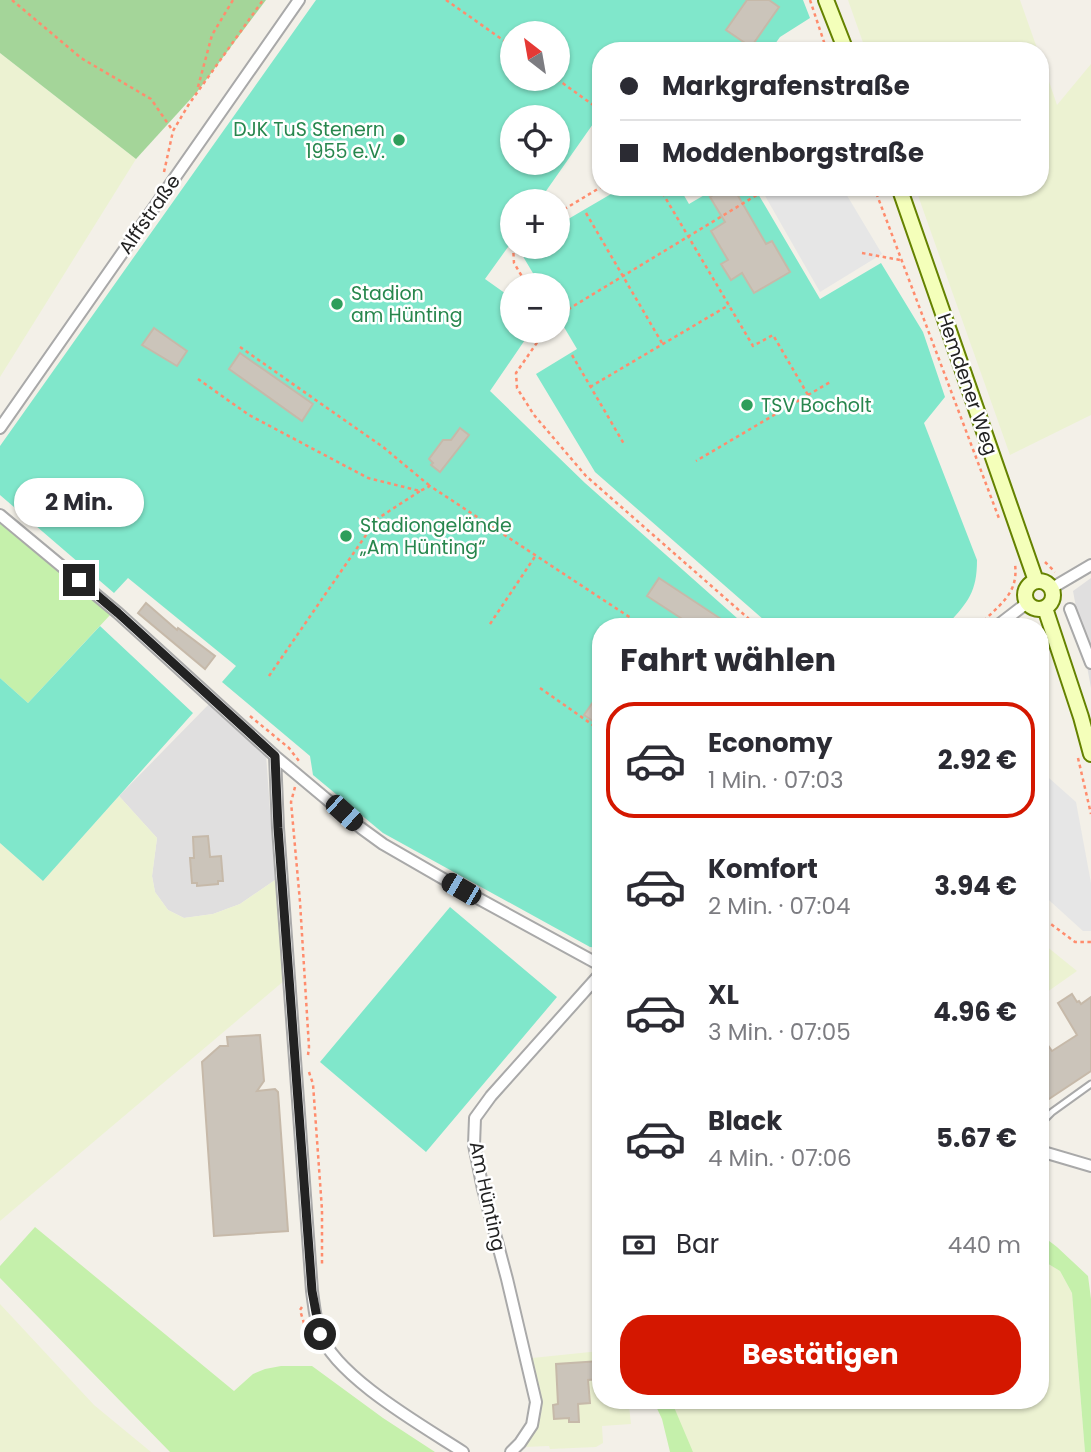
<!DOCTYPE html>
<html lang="de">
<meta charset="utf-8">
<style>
:root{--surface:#fff;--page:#f7f7f7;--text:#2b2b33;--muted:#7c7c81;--line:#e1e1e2;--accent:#d41700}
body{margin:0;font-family:Poppins,sans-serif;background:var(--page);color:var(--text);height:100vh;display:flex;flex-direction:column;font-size:26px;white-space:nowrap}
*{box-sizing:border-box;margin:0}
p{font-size:23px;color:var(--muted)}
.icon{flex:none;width:38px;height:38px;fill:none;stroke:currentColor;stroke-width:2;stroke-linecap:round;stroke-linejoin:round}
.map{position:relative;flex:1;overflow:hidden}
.side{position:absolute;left:592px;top:618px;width:457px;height:791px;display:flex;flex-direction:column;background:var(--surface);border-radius:28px;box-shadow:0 2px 5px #0004}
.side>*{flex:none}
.hud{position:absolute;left:592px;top:42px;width:457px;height:154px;border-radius:28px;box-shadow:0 2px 5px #0004;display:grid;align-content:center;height:154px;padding:0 28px;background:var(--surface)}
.needle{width:46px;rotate:329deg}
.fabs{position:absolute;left:500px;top:21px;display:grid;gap:14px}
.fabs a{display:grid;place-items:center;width:70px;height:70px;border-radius:50%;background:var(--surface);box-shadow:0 2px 5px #0004;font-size:35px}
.end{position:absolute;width:32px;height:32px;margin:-16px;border:9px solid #222;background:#fff;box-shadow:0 0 0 4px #fff}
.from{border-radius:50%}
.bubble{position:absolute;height:49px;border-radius:24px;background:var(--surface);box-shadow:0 2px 5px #0004;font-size:23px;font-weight:700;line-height:49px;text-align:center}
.car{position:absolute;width:21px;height:42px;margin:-21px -10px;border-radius:9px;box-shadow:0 0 5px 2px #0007;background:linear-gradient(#222 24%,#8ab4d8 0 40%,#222 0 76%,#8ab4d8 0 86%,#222 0)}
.hud b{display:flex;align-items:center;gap:24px;height:66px;font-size:26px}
.hud b+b{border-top:2px solid var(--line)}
.hud i{width:18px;height:18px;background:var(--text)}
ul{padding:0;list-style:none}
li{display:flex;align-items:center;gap:21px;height:116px;margin:0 14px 10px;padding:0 14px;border:4px solid transparent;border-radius:28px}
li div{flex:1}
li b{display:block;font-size:26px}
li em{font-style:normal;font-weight:700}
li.current{border-color:var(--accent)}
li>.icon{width:63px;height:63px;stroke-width:1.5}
h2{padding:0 28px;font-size:32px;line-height:84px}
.pay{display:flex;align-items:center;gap:18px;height:77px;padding:0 28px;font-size:26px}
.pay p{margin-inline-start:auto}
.button{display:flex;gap:14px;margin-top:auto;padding:14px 28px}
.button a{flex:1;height:80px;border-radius:28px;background:var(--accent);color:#fff;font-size:28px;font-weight:700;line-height:80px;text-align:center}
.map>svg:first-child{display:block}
.residential{fill:#e0dfdf}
.farmland{fill:#ecf2d2}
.grass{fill:#c5f0ab}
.forest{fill:#a4d599}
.pitch{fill:#80e7cb;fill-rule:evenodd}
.parking{fill:#e6e6e6}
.building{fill:#cbc4ba;stroke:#c6b9a9;stroke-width:2}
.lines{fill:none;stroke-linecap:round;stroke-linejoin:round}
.lane-casing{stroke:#a9a9a9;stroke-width:9}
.street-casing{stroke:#a9a9a9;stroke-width:14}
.secondary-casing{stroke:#658200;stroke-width:18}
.path{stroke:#ff8c6d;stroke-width:2.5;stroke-dasharray:3.5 3.5;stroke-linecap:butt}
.lane{stroke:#fff;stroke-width:5}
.street{stroke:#fff;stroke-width:10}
.secondary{stroke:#f4ffba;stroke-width:14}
.route{stroke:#222;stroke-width:9}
.leisure-dot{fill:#2e9e5b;stroke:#fff;stroke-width:2.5}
.labels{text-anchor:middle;stroke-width:5;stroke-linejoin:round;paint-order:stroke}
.leisure-label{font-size:19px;fill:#27864d;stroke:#fff;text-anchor:start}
.street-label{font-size:19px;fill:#222;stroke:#fff}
</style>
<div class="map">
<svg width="1091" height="1452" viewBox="0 0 1091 1452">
<rect width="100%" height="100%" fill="#f3f0e8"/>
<!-- residential -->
<path class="residential" d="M 1091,578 L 1091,688 L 1073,591 Z
M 210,703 L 266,754 L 275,880 L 240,904 L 213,914 L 184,918 L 168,910 L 155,892 L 152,876 L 157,838 L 119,796 Z"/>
<!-- farmland -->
<path class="farmland" d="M 848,0 L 1020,0 L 1038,51 L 866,51 Z
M 0,53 L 136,159 L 0,377 Z
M 1040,55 L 1057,105 L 1091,64 L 1091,415 L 1010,455 L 915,187 L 1040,187 Z
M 119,796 L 157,838 L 152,876 L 155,892 L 168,910 L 184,918 L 213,914 L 240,904 L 275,880 L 285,980 L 0,1221 L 0,843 L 43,881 Z
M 1040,941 L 1077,971 L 1040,997 Z
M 1040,1259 L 1060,1271 L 1072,1293 L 1085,1452 L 693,1452 L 686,1439 L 670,1400 L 1040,1400 Z
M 0,1304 L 94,1405 L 151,1452 L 0,1452 Z
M 600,1351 L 600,1400 L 625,1400 L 625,1405 L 629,1406 L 631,1424 L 602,1426 L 603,1443 L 596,1447 L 550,1449 L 549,1446 L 524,1447 L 539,1423 L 542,1407 L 532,1358 Z"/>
<!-- grass -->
<path class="grass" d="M 0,522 L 111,614 L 28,703 L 0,678 Z
M 35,1227 L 234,1391 L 253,1374 L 265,1369 L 281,1366 L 312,1366 L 383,1418 L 435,1452 L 170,1452 L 0,1278 L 0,1266 Z
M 1040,1234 L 1057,1247 L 1088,1276 L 1091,1299 L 1091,1452 L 1085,1452 L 1072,1293 L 1060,1271 L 1040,1259 Z
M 653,1400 L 671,1400 L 693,1452 L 670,1452 L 662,1419 Z"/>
<!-- forest -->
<path class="forest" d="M 0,0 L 266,0 L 197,92 L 136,159 L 0,53 Z"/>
<!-- pitch -->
<path class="pitch" d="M 316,0 L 803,0 L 810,18 L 780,37 L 770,51 L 600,51 L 600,114 L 539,201 L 513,201 L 513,240 L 485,279 L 513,299 L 513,331 L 531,331 L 490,391 L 585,483 L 746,626 L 600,626 L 600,948 L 590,947 L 383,833 L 313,775 L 310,756 L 222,682 L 236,666 L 128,578 L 114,593 L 0,495 L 0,446 ZM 513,33 L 558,33 L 558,79 L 513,79 ZM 513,117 L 558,117 L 558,163 L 513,163 Z
M 623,187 L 679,187 L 689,204 L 718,187 L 754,187 L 820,299 L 881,263 L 923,332 L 945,397 L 924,423 L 977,560 C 977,592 968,602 948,624 L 943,626 L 771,626 L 595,472 L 536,374 L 577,349 L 558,317 L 558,285 L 540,285 L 518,248 L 558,247 L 558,225 Z
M 100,626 L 193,713 L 43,881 L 0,843 L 0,678 L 28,703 Z
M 450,907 L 557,997 L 426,1152 L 320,1062 Z"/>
<!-- parking -->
<path class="parking" d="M 760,187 L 842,187 L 882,254 L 820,292 Z
M 1040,770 L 1076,802 L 1091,883 L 1091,931 L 1083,931 L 1040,892 Z"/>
<!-- building -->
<path class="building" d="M 747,0 L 769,0 L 779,7 L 751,47 L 726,30 Z
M 726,187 L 733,187 L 766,244 L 772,241 L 790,272 L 754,293 L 742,273 L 731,280 L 721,264 L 728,260 L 711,231 L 725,222 L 710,197 Z
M 154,328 L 187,351 L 177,366 L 142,345 Z
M 240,353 L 313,404 L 302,421 L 229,369 Z
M 460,428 L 469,435 L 440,472 L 431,465 L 433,463 L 429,459 L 443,440 L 451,440 Z
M 659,578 L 721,619 L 717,626 L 693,626 L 647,596 Z
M 146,603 L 177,630 L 178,628 L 215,656 L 205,669 L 138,613 Z
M 600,692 L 600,726 L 584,715 Z
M 208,836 L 210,857 L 221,856 L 223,881 L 218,881 L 218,884 L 197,886 L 197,883 L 192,883 L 190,858 L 194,858 L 193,837 Z
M 1072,994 L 1077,1002 L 1079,1001 L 1081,1004 L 1091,997 L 1091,1071 L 1040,1105 L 1040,1034 L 1052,1051 L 1077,1035 L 1058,1003 Z
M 260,1035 L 264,1081 L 257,1091 L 275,1089 L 278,1092 L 288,1231 L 214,1236 L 202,1062 L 220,1046 L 228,1046 L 227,1037 Z
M 600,1361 L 600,1379 L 588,1380 L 590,1403 L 578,1404 L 579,1422 L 569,1422 L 569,1418 L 554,1419 L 553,1405 L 558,1404 L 556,1364 Z"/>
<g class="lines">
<defs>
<path id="lane" d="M 1040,1124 L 1052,1112 L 1091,1084"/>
<path id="street" d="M 0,428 L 299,0
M 0,515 L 118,613 L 275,756 L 361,828 L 383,844 L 461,889 L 600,965
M 1052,588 L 1091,565
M 1070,609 L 1091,663
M 997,626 L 1027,603
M 275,756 L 278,828 L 312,1291 C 314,1305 315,1320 320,1333 C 336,1377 423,1426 463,1452
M 1040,1151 L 1091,1166
M 511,1452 L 520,1443 L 532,1425 L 536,1402 L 507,1279 L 483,1189 L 474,1145 L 475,1118 L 491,1096 L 600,974"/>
<path id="secondary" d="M 826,0 L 846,51
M 899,187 L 1036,581
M1025 595a14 14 0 1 1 28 0a14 14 0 1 1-28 0Z
M 1045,608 L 1081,717 L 1091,754"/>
</defs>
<!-- lane casing -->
<use href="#lane" class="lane-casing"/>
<!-- street casing -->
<use href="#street" class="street-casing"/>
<!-- secondary casing -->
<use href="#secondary" class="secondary-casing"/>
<!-- path -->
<path class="path" d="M 12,0 L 81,58 L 151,99 L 173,131
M 446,0 L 513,47
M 810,0 L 827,51
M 557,79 L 600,110
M 198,87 L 212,35 L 233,0
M 164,172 L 173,131 L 189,104 L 263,0
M 659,187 L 753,346 L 773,335 L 808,395 L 696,461
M 874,187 L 1000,521
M 558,213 L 601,187
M 586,213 L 662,343
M 513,246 L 514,263 L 527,285
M 862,253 L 900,260
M 562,313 L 770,187
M 545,331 L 516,373 L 517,388 L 534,415 L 586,476 L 757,626
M 240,347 L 383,447 L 430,486
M 572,355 L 624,444
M 198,379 L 249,415 L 368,478 L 420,491 L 430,486 L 643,626
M 590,387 L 729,305
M 808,395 L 832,381
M 1045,562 L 1055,572
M 1026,620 L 1034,626
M 490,624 L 536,555
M 979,626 C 998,605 1019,595 1015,564
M 269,676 L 377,519 L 420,491
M 540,688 L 600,730
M 250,716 L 289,748 L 299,761
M 1078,758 L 1091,814
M 295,787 L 291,802 L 300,902 L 309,1047 L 308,1055
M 1040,916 L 1075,942 L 1091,942
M 309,1072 L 313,1084 L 322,1210 L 322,1267
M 302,1307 L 300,1310 L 306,1330"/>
<!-- lane -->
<use href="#lane" class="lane"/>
<!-- street -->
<use href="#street" class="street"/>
<!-- secondary -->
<use href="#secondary" class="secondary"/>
</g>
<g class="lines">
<!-- route -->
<path class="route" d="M 79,580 L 118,613 L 275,756 L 278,828 L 312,1291 L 320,1334"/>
</g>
<!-- markers -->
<g class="leisure-dot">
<circle cx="399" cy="140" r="7"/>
<circle cx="337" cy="304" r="7"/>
<circle cx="747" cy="405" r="7"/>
<circle cx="346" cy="536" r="7"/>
</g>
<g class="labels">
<!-- leisure labels -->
<g class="leisure-label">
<text x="385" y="136" text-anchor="end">DJK TuS Stenern<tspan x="385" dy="22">1955 e.V.</tspan></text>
<text x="351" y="300">Stadion<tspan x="351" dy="22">am Hünting</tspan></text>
<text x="761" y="412">TSV Bocholt</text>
<text x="360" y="532">Stadiongelände<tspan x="360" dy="22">„Am Hünting“</tspan></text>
</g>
<!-- street labels -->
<g class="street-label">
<text transform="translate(149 214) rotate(-55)" y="7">Alffstraße</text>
<text transform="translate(968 384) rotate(71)" y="7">Hemdener Weg</text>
<text transform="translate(488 1196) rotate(78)" y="7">Am Hünting</text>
</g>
</g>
</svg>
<div class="fabs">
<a><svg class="needle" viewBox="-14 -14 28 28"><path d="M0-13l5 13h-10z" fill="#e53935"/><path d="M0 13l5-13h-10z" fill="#7c7c81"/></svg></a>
<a><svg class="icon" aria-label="locate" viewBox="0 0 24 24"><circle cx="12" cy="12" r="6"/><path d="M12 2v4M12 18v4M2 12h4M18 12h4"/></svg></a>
<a>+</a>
<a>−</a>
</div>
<i class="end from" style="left:320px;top:1334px"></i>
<i class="end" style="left:79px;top:580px"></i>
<div class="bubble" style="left:14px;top:478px;width:130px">2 Min.</div>
<i class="car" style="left:344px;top:813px;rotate:132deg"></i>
<i class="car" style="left:461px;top:889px;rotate:300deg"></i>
<div class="hud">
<b><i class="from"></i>Markgrafenstraße</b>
<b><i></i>Moddenborgstraße</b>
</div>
<section class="side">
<h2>Fahrt wählen</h2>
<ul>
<li class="current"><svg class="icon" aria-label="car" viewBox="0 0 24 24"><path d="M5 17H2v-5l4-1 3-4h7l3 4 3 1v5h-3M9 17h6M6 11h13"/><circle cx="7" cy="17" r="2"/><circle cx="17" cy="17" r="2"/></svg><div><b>Economy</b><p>1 Min. · 07:03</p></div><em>2.92 €</em></li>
<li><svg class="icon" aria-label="car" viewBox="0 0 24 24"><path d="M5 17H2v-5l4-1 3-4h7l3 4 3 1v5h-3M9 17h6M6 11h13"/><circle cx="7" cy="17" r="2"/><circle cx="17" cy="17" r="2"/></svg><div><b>Komfort</b><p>2 Min. · 07:04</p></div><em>3.94 €</em></li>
<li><svg class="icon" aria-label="car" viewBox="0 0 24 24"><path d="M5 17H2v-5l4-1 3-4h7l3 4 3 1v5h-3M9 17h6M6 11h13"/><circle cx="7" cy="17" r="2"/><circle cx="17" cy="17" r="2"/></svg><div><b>XL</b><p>3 Min. · 07:05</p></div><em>4.96 €</em></li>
<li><svg class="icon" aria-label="car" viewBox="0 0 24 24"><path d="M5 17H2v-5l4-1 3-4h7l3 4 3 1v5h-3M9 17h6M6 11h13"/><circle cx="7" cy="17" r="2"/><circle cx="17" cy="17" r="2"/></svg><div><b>Black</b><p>4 Min. · 07:06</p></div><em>5.67 €</em></li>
</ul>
<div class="pay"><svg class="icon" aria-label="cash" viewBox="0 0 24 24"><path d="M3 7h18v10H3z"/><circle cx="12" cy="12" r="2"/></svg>Bar<p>440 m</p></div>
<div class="button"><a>Bestätigen</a></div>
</section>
</div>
